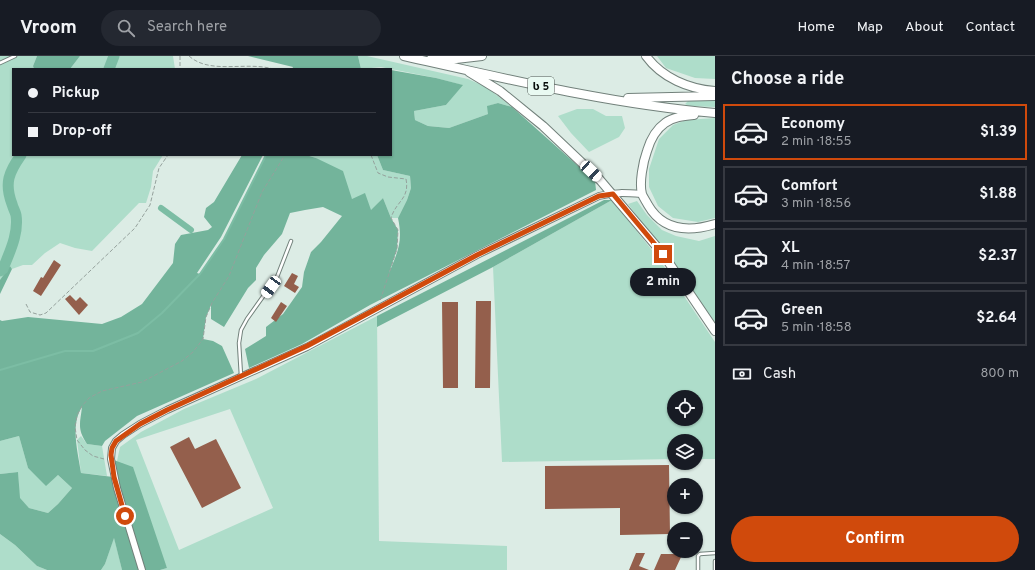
<!DOCTYPE html>
<meta charset="utf-8">
<style>
:root{--surface:#171b24;--page:#242831;--text:#f1f3f6;--muted:#9ea1a6;--line:#363941;--accent:#d04a0c}
body{margin:0;font-family:Overpass,"Noto Sans Georgian",sans-serif;background:var(--page);color:var(--text);height:100vh;display:flex;flex-direction:column;font-size:15px;white-space:nowrap}
*{box-sizing:border-box;margin:0}
p{font-size:13px;color:var(--muted)}
.icon{flex:none;width:22px;height:22px;fill:none;stroke:currentColor;stroke-width:2;stroke-linecap:round;stroke-linejoin:round}
.map{position:relative;flex:1;overflow:hidden}
.panel{display:flex;flex-direction:column;background:var(--surface);width:320px}
.panel>*{flex:none}
.top-card{position:absolute;left:12px;top:12px;width:380px;height:88px;border-radius:0px;box-shadow:0 1px 3px #0004;display:grid;align-content:center;height:88px;padding:0 16px;background:var(--surface)}
.fabs{position:absolute;left:667px;top:334px;display:grid;gap:8px}
.fabs a{display:grid;place-items:center;width:36px;height:36px;border-radius:50%;background:var(--surface);box-shadow:0 1px 3px #0004;font-size:20px}
.end{position:absolute;width:18px;height:18px;margin:-9px;border:5px solid #d04a0c;background:#fff;box-shadow:0 0 0 2px #fff}
.from{border-radius:50%}
.bubble{position:absolute;height:28px;border-radius:14px;background:var(--surface);box-shadow:0 1px 3px #0004;font-size:13px;font-weight:700;line-height:28px;text-align:center}
.car{position:absolute;width:12px;height:24px;margin:-12px -6px;border-radius:5px;box-shadow:0 0 3px 1px #0007;background:linear-gradient(#fff 24%,#345 0 40%,#fff 0 76%,#345 0 86%,#fff 0)}
.top-card b{display:flex;align-items:center;gap:14px;height:38px;font-size:15px}
.top-card b+b{border-top:1px solid var(--line)}
.top-card i{width:10px;height:10px;background:var(--text)}
ul{padding:0;list-style:none}
li{display:flex;align-items:center;gap:12px;height:56px;margin:0 8px 6px;padding:0 8px;border:2px solid var(--line);border-radius:0px}
li div{flex:1}
li b{display:block;font-size:15px}
li em{font-style:normal;font-weight:700}
li.current{border-color:var(--accent)}
li>.icon{width:36px;height:36px;stroke-width:1.5}
h2{padding:0 16px;font-size:18px;line-height:48px}
.pay{display:flex;align-items:center;gap:10px;height:44px;padding:0 16px;font-size:15px}
.pay p{margin-inline-start:auto}
.button{display:flex;gap:8px;margin-top:auto;padding:8px 16px}
.button a{flex:1;height:46px;border-radius:24px;background:var(--accent);color:#fff;font-size:16px;font-weight:700;line-height:46px;text-align:center}
header{display:flex;align-items:center;gap:24px;box-sizing:border-box;height:56px;padding:0 20px;background:var(--surface);border-bottom:1px solid var(--line)}
header strong{font-size:19px}
nav{display:flex;gap:22px;margin-inline-start:auto;font-size:14px}
.search{width:280px;height:36px;background:var(--page);display:flex;align-items:center;gap:10px;box-sizing:border-box;padding:0 14px;border-radius:22px;color:var(--muted);font-size:15px}
main{display:flex;flex:1;min-height:0}
.map>svg:first-child{display:block}
.green{fill:#aeddca;fill-rule:evenodd}
.forest{fill:#73b49b}
.lines{fill:none;stroke-linecap:round;stroke-linejoin:round}
.stream{stroke:#7cbda4;stroke-width:2}
.canal{stroke:#7cbda4;stroke-width:6}
.river{stroke:#7cbda4;stroke-width:11}
.building{fill:#945f4c}
.service-casing{stroke:#72817b;stroke-width:4.5}
.tertiary-casing{stroke:#72817b;stroke-width:8}
.trunk-casing{stroke:#72817b;stroke-width:10}
.path{stroke:#95a19c;stroke-width:1;stroke-dasharray:4 2;stroke-linecap:butt}
.service{stroke:#fff;stroke-width:2.5}
.tertiary{stroke:#fff;stroke-width:6}
.trunk{stroke:#fff;stroke-width:8}
.route{stroke:#d04a0c;stroke-width:5}
.labels{text-anchor:middle;stroke-width:4;stroke-linejoin:round;paint-order:stroke}
.shield{fill:#e9faf2;stroke:#4c5450;stroke-width:1}
.shield-label{font-size:11px;font-weight:bold;fill:#080d0b}
</style>
<header>
<strong>Vroom</strong>
<div class="search"><svg class="icon" aria-label="search" viewBox="0 0 24 24"><circle cx="10" cy="10" r="6"/><path d="M15 15l6 6"/></svg>Search here</div>
<nav><a>Home</a><a>Map</a><a>About</a><a>Contact</a></nav>
</header>
<main>
<div class="map">
<svg width="715" height="514" viewBox="0 0 715 514">
<rect width="100%" height="100%" fill="#dcece5"/>
<!-- green -->
<path class="green" d="M 0,0 L 37,0 L 33,10 L 34,13 L 13,13 L 13,99 L 163,99 L 153,115 L 151,131 L 146,147 L 139,147 L 92,195 L 75,192 L 60,187 L 45,197 L 32,209 L 23,209 L 12,213 L 10,210 L 0,225 Z
M 80,0 L 173,0 L 175,13 L 70,13 Z
M 358,0 L 367,0 L 468,23 L 486,31 L 512,51 L 498,47 L 488,50 L 488,58 L 449,72 L 428,70 L 415,64 L 414,55 L 446,49 L 462,29 L 436,22 L 381,11 L 361,13 Z
M 657,0 L 715,0 L 715,23 L 695,22 L 666,12 Z
M 715,44 L 715,51 L 689,50 L 685,48 L 688,45 Z
M 577,53 L 593,53 L 606,60 L 622,60 L 625,72 L 619,81 L 589,96 L 571,77 L 558,60 Z
M 715,62 L 715,162 L 698,166 L 673,162 L 658,150 L 649,131 L 649,113 L 659,83 L 673,69 L 686,64 Z
M 306,99 L 377,99 L 383,114 L 410,120 L 411,132 L 407,144 L 398,162 L 391,162 L 383,142 L 371,155 L 352,143 L 316,102 Z
M 612,144 L 659,203 L 715,286 L 715,403 L 696,403 L 696,385 L 674,385 L 674,403 L 502,406 L 493,211 ZM 674,341 L 696,341 L 696,363 L 674,363 Z
M 637,145 L 647,159 L 662,174 L 676,180 L 699,185 L 715,180 L 715,266 L 628,148 Z
M 377,260 L 379,485 L 507,490 L 507,514 L 160,514 L 167,512 L 117,405 L 120,391 L 141,376 L 184,353 L 256,323 ZM 230,353 L 273,452 L 179,494 L 136,384 Z
M 19,380 L 28,412 L 46,429 L 58,419 L 72,432 L 58,448 L 48,457 L 29,452 L 19,442 L 18,416 L 0,418 L 0,385 Z
M 81,380 L 87,388 L 102,390 L 107,420 L 81,417 L 77,384 Z
M 0,478 L 15,489 L 37,510 L 47,514 L 0,514 Z
M 114,481 L 122,514 L 101,514 L 105,508 Z"/>
<!-- forest -->
<path class="forest" d="M 37,0 L 80,0 L 70,13 L 34,13 L 33,10 Z
M 248,0 L 358,0 L 361,13 L 292,13 L 293,11 Z
M 391,14 L 436,22 L 463,29 L 446,49 L 414,55 L 415,64 L 428,70 L 449,72 L 488,58 L 487,50 L 498,47 L 512,51 L 595,125 L 596,134 L 370,249 L 302,288 L 249,312 L 245,293 L 266,280 L 266,271 L 283,258 L 302,231 L 304,216 L 311,196 L 321,186 L 342,160 L 323,151 L 305,154 L 290,157 L 282,178 L 264,199 L 256,212 L 256,224 L 248,232 L 224,271 L 211,263 L 211,249 L 206,261 L 203,283 L 213,285 L 222,290 L 234,317 L 137,360 L 105,385 L 102,390 L 87,388 C 77,373 80,368 82,351 C 70,369 78,397 81,417 L 113,421 L 111,403 L 133,411 L 167,512 L 160,514 L 122,514 L 114,482 L 105,508 L 101,514 L 47,514 L 37,510 L 15,489 L 0,478 L 0,418 L 18,416 L 20,442 L 29,452 L 48,457 L 58,448 L 72,432 L 58,419 L 46,430 L 28,412 L 19,380 L 0,385 L 0,264 L 2,265 L 28,261 L 102,268 L 121,261 L 142,248 L 173,207 L 175,188 L 181,179 L 208,174 L 212,171 L 204,161 L 206,152 L 214,146 L 242,99 L 263,99 L 221,181 L 197,217 L 200,218 L 224,183 L 266,99 L 306,99 L 316,102 L 343,115 L 352,143 L 365,137 L 371,154 L 383,142 L 391,162 L 398,174 L 397,193 L 389,217 C 398,195 403,186 398,162 L 407,144 L 411,132 L 410,120 L 383,114 L 377,99 L 391,99 Z
M 604,144 L 612,144 L 493,211 L 377,271 L 377,260 Z
M 10,210 L 12,213 L 0,238 L 0,224 Z"/>
<g class="lines">
<!-- stream -->
<path class="stream" d="M 0,314 L 65,295 L 93,295 L 138,277 L 162,257 L 200,218 L 224,183 L 266,99"/>
<!-- canal -->
<path class="canal" d="M 161,152 L 191,174"/>
<!-- river -->
<path class="river" d="M 109,13 L 114,0
M 0,215 L 3,213 C 9,197 19,178 16,159 C 15,155 13,152 12,148 C 4,127 9,116 21,99"/>
</g>
<!-- building -->
<path class="building" d="M 54,204 L 61,209 L 41,240 L 33,235 L 41,221 L 43,222 Z
M 292,217 L 298,220 L 294,228 L 299,231 L 295,237 L 284,230 Z
M 70,239 L 76,245 L 80,241 L 88,249 L 79,259 L 65,243 Z
M 476,245 L 491,245 L 490,332 L 475,332 Z
M 281,246 L 287,250 L 276,266 L 271,262 Z
M 442,246 L 458,246 L 458,332 L 443,332 Z
M 189,381 L 195,393 L 216,383 L 241,432 L 202,452 L 170,391 Z
M 669,409 L 670,478 L 620,479 L 620,452 L 545,453 L 545,410 Z
M 676,496 L 682,499 L 675,514 L 654,514 L 661,498 L 675,498 Z
M 636,497 L 645,497 L 639,510 L 649,514 L 629,514 Z"/>
<g class="lines">
<defs>
<path id="service" d="M 0,7 L 15,0
M 241,320 L 239,287 L 241,274 L 247,263 L 277,221 L 291,185
M 698,514 L 698,500 L 700,498 L 715,497
M 715,514 L 715,505"/>
<path id="tertiary" d="M 142,514 L 117,432 L 111,403 L 112,392 L 116,385 L 123,379 L 140,368 L 167,354 L 307,291 L 477,199 L 599,140 C 613,136 627,137 642,138"/>
<path id="trunk" d="M 404,0 C 507,23 610,48 715,57
M 646,0 C 662,22 689,33 715,35
M 431,3 L 456,3 L 482,0
M 469,16 L 500,35 L 543,70 L 600,124 L 663,198 L 715,275
M 628,42 L 715,40
M 694,59 C 684,60 673,61 665,67 C 655,74 650,85 647,95 C 643,106 639,127 642,138 C 643,141 646,145 648,149 C 663,175 689,176 715,168"/>
</defs>
<!-- service casing -->
<use href="#service" class="service-casing"/>
<!-- tertiary casing -->
<use href="#tertiary" class="tertiary-casing"/>
<!-- trunk casing -->
<use href="#trunk" class="trunk-casing"/>
<!-- path -->
<path class="path" d="M 180,0 L 180,13
M 189,0 C 210,19 246,5 273,13
M 371,99 L 378,117 L 388,121 L 406,123 C 410,143 396,145 391,162 L 398,174 L 397,193 L 380,245
M 26,248 L 30,256 L 40,259 L 46,257 L 135,172 L 150,149 L 159,112 L 168,99
M 104,403 L 93,400 L 85,394 L 77,384 L 75,371 L 77,359 L 82,350 L 89,342 L 102,335 L 142,326 L 182,305 L 193,296 L 203,283 L 206,261 L 212,247 L 229,220 L 262,136 L 285,99"/>
<!-- service -->
<use href="#service" class="service"/>
<!-- tertiary -->
<use href="#tertiary" class="tertiary"/>
<!-- trunk -->
<use href="#trunk" class="trunk"/>
</g>
<g class="lines">
<!-- route -->
<path class="route" d="M 125,460 L 114,421 L 111,399 L 112,392 L 116,385 L 140,368 L 167,354 L 307,290 L 477,199 L 599,140 L 613,138 L 663,198"/>
</g>
<g class="labels">
<!-- shield labels -->
<rect class="shield" x="528" y="21" width="26" height="18" rx="3"/>
<g class="shield-label">
<text x="541" y="34">ს 5</text>
</g>
</g>
</svg>
<div class="fabs">
<a><svg class="icon" aria-label="locate" viewBox="0 0 24 24"><circle cx="12" cy="12" r="6"/><path d="M12 2v4M12 18v4M2 12h4M18 12h4"/></svg></a>
<a><svg class="icon" aria-label="layers" viewBox="0 0 24 24"><path d="M12 4l9 5-9 5-9-5zM3 14l9 5 9-5"/></svg></a>
<a>+</a>
<a>−</a>
</div>
<i class="end from" style="left:125px;top:460px"></i>
<i class="end" style="left:663px;top:198px"></i>
<div class="bubble" style="left:630px;top:212px;width:66px">2 min</div>
<i class="car" style="left:591px;top:115px;rotate:133deg"></i>
<i class="car" style="left:271px;top:231px;rotate:216deg"></i>
<div class="top-card">
<b><i class="from"></i>Pickup</b>
<b><i></i>Drop-off</b>
</div>
</div>
<section class="panel">
<h2>Choose a ride</h2>
<ul>
<li class="current"><svg class="icon" aria-label="car" viewBox="0 0 24 24"><path d="M5 17H2v-5l4-1 3-4h7l3 4 3 1v5h-3M9 17h6M6 11h13"/><circle cx="7" cy="17" r="2"/><circle cx="17" cy="17" r="2"/></svg><div><b>Economy</b><p>2 min · 18:55</p></div><em>$1.39</em></li>
<li><svg class="icon" aria-label="car" viewBox="0 0 24 24"><path d="M5 17H2v-5l4-1 3-4h7l3 4 3 1v5h-3M9 17h6M6 11h13"/><circle cx="7" cy="17" r="2"/><circle cx="17" cy="17" r="2"/></svg><div><b>Comfort</b><p>3 min · 18:56</p></div><em>$1.88</em></li>
<li><svg class="icon" aria-label="car" viewBox="0 0 24 24"><path d="M5 17H2v-5l4-1 3-4h7l3 4 3 1v5h-3M9 17h6M6 11h13"/><circle cx="7" cy="17" r="2"/><circle cx="17" cy="17" r="2"/></svg><div><b>XL</b><p>4 min · 18:57</p></div><em>$2.37</em></li>
<li><svg class="icon" aria-label="car" viewBox="0 0 24 24"><path d="M5 17H2v-5l4-1 3-4h7l3 4 3 1v5h-3M9 17h6M6 11h13"/><circle cx="7" cy="17" r="2"/><circle cx="17" cy="17" r="2"/></svg><div><b>Green</b><p>5 min · 18:58</p></div><em>$2.64</em></li>
</ul>
<div class="pay"><svg class="icon" aria-label="cash" viewBox="0 0 24 24"><path d="M3 7h18v10H3z"/><circle cx="12" cy="12" r="2"/></svg>Cash<p>800 m</p></div>
<div class="button"><a>Confirm</a></div>
</section>
</main>
